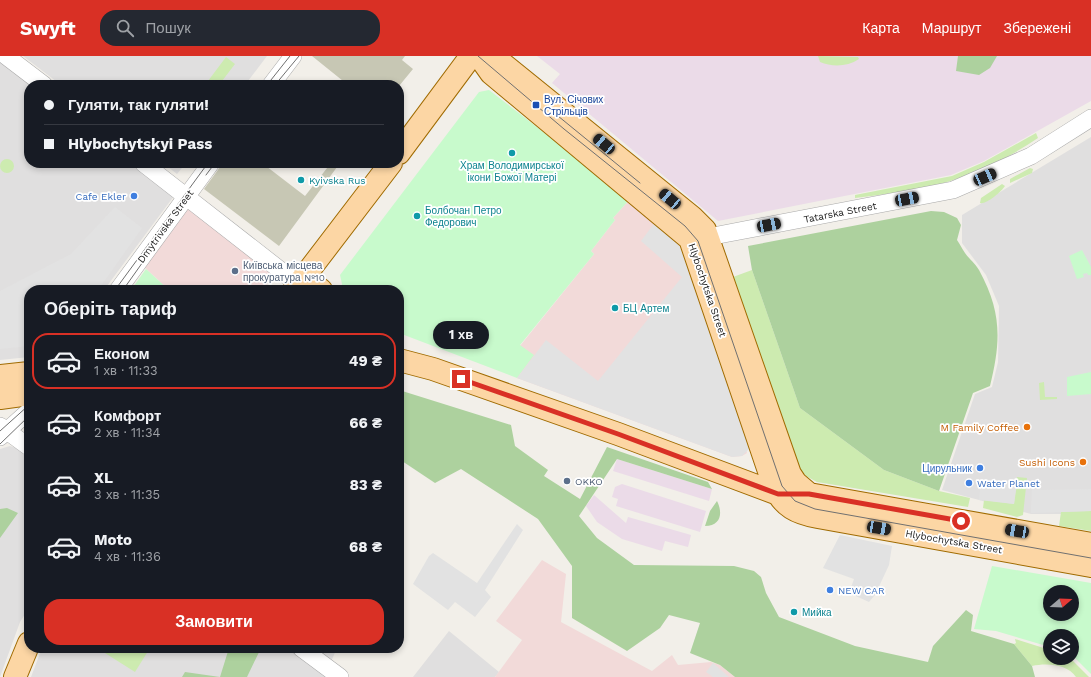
<!DOCTYPE html>
<html lang="uk">
<meta charset="utf-8">
<style>
:root{--surface:#171b24;--page:#242831;--text:#f1f3f6;--muted:#9ea1a6;--line:#363941;--accent:#d93025}
body{margin:0;font-family:"Work Sans",sans-serif;background:var(--page);color:var(--text);height:100vh;display:flex;flex-direction:column;font-size:15px;white-space:nowrap}
*{box-sizing:border-box;margin:0}
p{font-size:13px;color:var(--muted)}
.icon{flex:none;width:22px;height:22px;fill:none;stroke:currentColor;stroke-width:2;stroke-linecap:round;stroke-linejoin:round}
.map{position:relative;flex:1;overflow:hidden}
.side{position:absolute;left:24px;top:229px;width:380px;height:368px;display:flex;flex-direction:column;background:var(--surface);border-radius:16px;box-shadow:0 2px 6px #0003}
.side>*{flex:none}
.top-card{position:absolute;left:24px;top:24px;width:380px;height:88px;border-radius:16px;box-shadow:0 2px 6px #0003;display:grid;align-content:center;height:88px;padding:0 20px;background:var(--surface)}
.needle{width:26px;rotate:71deg}
.buttons{position:absolute;left:1043px;top:529px;display:grid;gap:8px}
.buttons a{display:grid;place-items:center;width:36px;height:36px;border-radius:50%;background:var(--surface);box-shadow:0 2px 6px #0003;font-size:20px}
.end{position:absolute;width:18px;height:18px;margin:-9px;border:5px solid #d93025;background:#fff;box-shadow:0 0 0 2px #fff}
.from{border-radius:50%}
.bubble{position:absolute;height:28px;border-radius:14px;background:var(--surface);box-shadow:0 2px 6px #0003;font-size:13px;font-weight:700;line-height:28px;text-align:center}
.car{position:absolute;width:12px;height:24px;margin:-12px -6px;border-radius:5px;box-shadow:0 0 3px 1px #0007;background:linear-gradient(#222 24%,#8ab4d8 0 40%,#222 0 76%,#8ab4d8 0 86%,#222 0)}
.top-card b{display:flex;align-items:center;gap:14px;height:38px;font-size:15px}
.top-card b+b{border-top:1px solid var(--line)}
.top-card i{width:10px;height:10px;background:var(--text)}
ul{padding:0;list-style:none}
li{display:flex;align-items:center;gap:12px;height:56px;margin:0 8px 6px;padding:0 12px;border:2px solid transparent;border-radius:16px}
li div{flex:1}
li b{display:block;font-size:15px}
li em{font-style:normal;font-weight:700}
li.selected{border-color:var(--accent)}
li>.icon{width:36px;height:36px;stroke-width:1.5}
h2{padding:0 20px;font-size:18px;line-height:48px}
.button{display:flex;gap:8px;margin-top:auto;padding:8px 20px}
.button a{flex:1;height:46px;border-radius:16px;background:var(--accent);color:#fff;font-size:16px;font-weight:700;line-height:46px;text-align:center}
header{display:flex;align-items:center;gap:24px;box-sizing:border-box;height:56px;padding:0 20px;background:var(--accent);color:#fff}
header strong{font-size:19px}
nav{display:flex;gap:22px;margin-inline-start:auto;font-size:14px}
.search{width:280px;height:36px;background:var(--page);display:flex;align-items:center;gap:10px;box-sizing:border-box;padding:0 14px;border-radius:16px;color:var(--muted);font-size:15px}
.map>svg:first-child{display:block}
.residential{fill:#e0dfdf}
.commercial{fill:#f2dad9}
.industrial{fill:#ebdbe8}
.construction{fill:#c7c7b4}
.grass{fill:#cdebb0}
.forest{fill:#add19e}
.park{fill:#c8facc;fill-rule:evenodd}
.parking{fill:#e2e2e2}
.lines{fill:none;stroke-linecap:round;stroke-linejoin:round}
.minor-casing{stroke:#a9a9a9;stroke-width:18}
.major-casing{stroke:#a06b00;stroke-width:24}
.minor{stroke:#fff;stroke-width:17}
.major{stroke:#fcd6a4;stroke-width:22}
.tram{stroke:#707070;stroke-width:1}
.route{stroke:#d93025;stroke-width:5}
.transit-dot{fill:#1a4fb4;stroke:#fff;stroke-width:1.5}
.culture-dot{fill:#0f9aa8;stroke:#fff;stroke-width:1.5}
.shop-dot{fill:#3f7fe0;stroke:#fff;stroke-width:1.5}
.service-dot{fill:#5c6f8a;stroke:#fff;stroke-width:1.5}
.food-dot{fill:#e8710a;stroke:#fff;stroke-width:1.5}
.labels{text-anchor:middle;stroke-width:3.5;stroke-linejoin:round;paint-order:stroke}
.transit-label{font-size:10px;fill:#164399;stroke:#fff;text-anchor:start}
.culture-label{font-size:10px;fill:#0d838f;stroke:#fff;text-anchor:start}
.shop-label{font-size:10px;fill:#366cbe;stroke:#fff;text-anchor:end}
.street-label{font-size:10px;fill:#222;stroke:#fff}
.service-label{font-size:10px;fill:#4e5e75;stroke:#fff;text-anchor:start}
.food-label{font-size:10px;fill:#c56008;stroke:#fff;text-anchor:end}
</style>
<header>
<strong>Swyft</strong>
<div class="search"><svg class="icon" aria-label="search" viewBox="0 0 24 24"><circle cx="10" cy="10" r="6"/><path d="M15 15l6 6"/></svg>Пошук</div>
<nav><a>Карта</a><a>Маршрут</a><a>Збережені</a></nav>
</header>
<div class="map">
<svg width="1091" height="621" viewBox="0 0 1091 621">
<rect width="100%" height="100%" fill="#f2efe9"/>
<!-- residential -->
<path class="residential" d="M 23,0 L 267,0 L 245,29 L 61,29 Z
M 0,6 L 31,29 L 29,29 L 29,107 L 133,107 L 174,140 L 104,234 L 29,234 L 29,301 L 0,304 Z
M 1091,81 L 1091,458 L 1031,458 L 942,434 L 975,338 L 992,331 L 998,306 L 999,250 L 986,219 L 962,187 L 962,159 Z
M 163,107 L 186,107 L 177,118 Z
M 10,390 L 16,392 L 29,403 L 29,552 L 20,566 L 0,621 L 0,393 Z
M 449,575 L 499,616 L 495,621 L 413,621 Z
M 42,592 L 337,592 L 326,617 L 332,621 L 31,621 Z"/>
<!-- commercial -->
<path class="commercial" d="M 630,143 L 679,184 L 698,225 L 694,232 L 705,263 L 747,397 L 742,400 L 732,401 L 517,322 L 520,290 L 594,198 L 591,195 L 615,164 L 613,162 Z
M 188,148 L 274,220 L 263,234 L 169,234 L 143,210 Z
M 542,504 L 566,518 L 561,566 L 652,615 L 672,599 L 678,609 L 711,606 L 720,609 L 735,621 L 495,621 L 522,584 L 496,565 Z"/>
<!-- industrial -->
<path class="industrial" d="M 537,0 L 1091,0 L 1091,45 L 984,105 L 951,119 L 718,165 L 552,27 L 560,18 Z
M 617,403 L 712,433 L 709,445 L 613,415 Z
M 622,428 L 706,455 L 700,476 L 616,450 L 618,443 L 612,441 L 615,431 Z
M 594,439 L 626,467 L 628,461 L 691,479 L 688,491 L 665,485 L 662,495 L 622,483 L 597,466 L 586,450 Z"/>
<!-- construction -->
<path class="construction" d="M 312,0 L 405,0 L 402,4 L 413,13 L 399,30 L 348,29 Z
M 223,107 L 262,107 L 305,140 L 331,107 L 340,107 L 279,190 L 204,133 Z"/>
<!-- grass -->
<path class="grass" d="M 818,0 L 858,1 L 859,3 C 847,11 832,11 820,6 Z
M 226,1 L 235,8 L 219,29 L 205,29 Z
M 1036,77 L 1038,82 C 1006,104 966,122 928,131 C 904,136 879,139 855,142 L 855,139 L 952,120 L 984,106 Z
M0 110a7 7 0 1 1 14 0a7 7 0 1 1-14 0Z
M 1030,112 L 1033,113 L 1032,117 L 1010,127 L 1010,123 Z
M 1002,128 L 1005,130 C 1001,136 986,149 980,147 L 981,142 Z
M 752,214 L 800,352 L 884,414 L 939,435 L 970,442 L 968,451 L 817,426 L 806,420 L 800,413 L 733,221 Z
M 1044,326 L 1045,341 L 1057,341 L 1057,343 L 1040,344 L 1039,327 Z
M 1017,421 L 1027,422 L 1023,459 L 1017,461 L 983,452 L 984,444 L 1014,448 Z
M 1091,455 L 1091,475 L 1059,470 L 1061,456 Z
M 1015,583 L 1050,594 L 1050,602 L 1070,602 L 1089,621 L 1076,621 C 1067,608 1047,607 1032,610 L 1014,588 L 1016,587 Z
M 97,592 L 150,592 L 135,616 Z"/>
<!-- forest -->
<path class="forest" d="M 958,0 L 997,0 L 990,12 L 979,19 L 956,15 Z
M 931,155 L 944,156 L 957,162 L 961,169 L 957,184 C 960,188 962,193 965,197 C 969,203 975,207 979,214 C 1002,256 1001,285 990,330 L 973,337 L 939,435 L 884,414 L 800,352 L 752,214 L 748,190 Z
M 399,334 L 511,369 L 515,390 L 548,414 L 544,420 L 580,443 L 607,391 L 708,426 L 712,433 L 617,403 L 579,460 L 597,482 L 634,509 L 734,510 L 754,515 L 761,521 L 766,537 L 779,561 L 855,590 L 928,606 L 933,590 L 966,554 L 973,559 L 971,575 L 1014,588 L 1032,610 L 1035,621 L 735,621 L 720,609 L 690,597 L 700,567 L 669,559 L 660,572 L 627,595 L 572,562 L 572,510 L 538,463 L 461,413 L 435,427 L 399,403 Z
M 717,445 C 723,457 721,470 705,470 L 710,455 Z
M 7,452 L 18,457 L 0,482 L 0,453 Z
M 229,592 L 261,592 L 247,621 L 182,621 L 185,616 L 220,621 Z"/>
<!-- park -->
<path class="park" d="M 489,34 L 630,143 L 613,162 L 615,164 L 591,195 L 594,198 L 520,289 L 534,299 L 517,322 L 399,277 L 399,234 L 343,234 L 341,232 L 342,228 L 340,219 L 479,36 Z
M 1082,194 L 1091,211 L 1091,219 L 1088,219 L 1087,217 L 1083,218 L 1084,221 L 1077,223 L 1069,200 Z
M 146,213 L 169,234 L 131,234 Z
M 1091,316 L 1091,338 L 1067,340 L 1067,321 Z
M 992,510 L 1091,527 L 1091,618 L 1072,599 L 1072,580 L 1050,580 L 1050,591 L 996,575 L 974,573 ZM 1050,536 L 1072,536 L 1072,558 L 1050,558 Z"/>
<!-- parking -->
<path class="parking" d="M 115,151 L 142,172 L 98,234 L 29,234 L 29,290 L 0,293 L 0,235 L 71,198 Z
M 656,165 L 679,184 L 698,225 L 694,232 L 705,263 L 711,261 L 750,392 L 742,400 L 732,401 L 517,322 L 546,284 L 598,325 L 682,221 L 641,185 Z
M 981,424 L 1017,428 L 1014,448 L 979,444 Z
M 1032,426 L 1040,426 L 1041,434 L 1091,433 L 1091,455 L 1031,457 Z
M 517,468 L 523,474 L 485,534 L 491,541 L 475,561 L 455,546 L 448,554 L 413,528 L 429,500 L 433,497 L 477,527 Z
M 840,479 L 892,490 L 889,509 L 875,539 L 869,546 L 849,537 L 854,523 L 823,512 Z
M 713,607 L 729,621 L 713,621 L 706,616 Z"/>
<g class="lines">
<defs>
<path id="minor" d="M 6,0 L 44,29
M 271,29 L 293,0
M 143,107 L 298,228
M 697,185 L 708,181 L 953,134 L 1031,100 L 1091,62
M 118,234 L 211,107
M 0,370 L 29,391
M 0,381 L 29,355
M 301,592 L 340,621"/>
<path id="major" d="M 479,0 L 491,17 L 690,183 L 774,430 C 783,451 797,457 818,461 L 1091,510
M 493,0 L 692,161 L 705,174 L 790,418 L 796,427 L 809,438
M 399,97 L 471,0
M 304,221 L 321,234
M 294,234 L 391,107
M 399,304 L 433,313 L 618,378 L 778,438 L 809,438 L 1091,488
M 0,320 L 29,317
M 0,342 L 29,338
M 15,621 L 29,587"/>
</defs>
<!-- minor casing -->
<use href="#minor" class="minor-casing"/>
<!-- major casing -->
<use href="#major" class="major-casing"/>
<!-- minor -->
<use href="#minor" class="minor"/>
<!-- major -->
<use href="#major" class="major"/>
<!-- tram -->
<path class="tram" d="M 478,0 L 564,73 L 685,170 L 698,185 L 782,430 L 795,445 L 815,453 L 1091,502
M 267,29 L 290,0
M 275,29 L 299,0
M 547,51 L 640,127
M 206,119 L 215,107
M 115,234 L 208,107
M 123,234 L 145,203
M 0,375 L 29,349
M 0,388 L 29,360"/>
</g>
<g class="lines">
<!-- route -->
<path class="route" d="M 461,323 L 618,378 L 778,438 L 809,438 L 961,465"/>
</g>
<!-- markers -->
<rect class="transit-dot" x="532" y="45" width="8" height="8" rx="2"/>
<g class="culture-dot">
<circle cx="512" cy="97" r="4"/>
<circle cx="301" cy="124" r="4"/>
<circle cx="417" cy="160" r="4"/>
<circle cx="615" cy="252" r="4"/>
<circle cx="794" cy="556" r="4"/>
</g>
<g class="shop-dot">
<circle cx="134" cy="140" r="4"/>
<circle cx="980" cy="412" r="4"/>
<circle cx="969" cy="427" r="4"/>
<circle cx="830" cy="534" r="4"/>
</g>
<g class="service-dot">
<circle cx="235" cy="215" r="4"/>
<circle cx="567" cy="425" r="4"/>
</g>
<g class="food-dot">
<circle cx="1027" cy="371" r="4"/>
<circle cx="1083" cy="406" r="4"/>
</g>
<g class="labels">
<!-- transit labels -->
<g class="transit-label">
<text x="544" y="47">Вул. Січових<tspan x="544" dy="12">Стрільців</tspan></text>
</g>
<!-- culture labels -->
<g class="culture-label">
<text x="512" y="113" text-anchor="middle">Храм Володимирської<tspan x="512" dy="12">ікони Божої Матері</tspan></text>
<text x="309" y="128">Kyivska Rus</text>
<text x="425" y="158">Болбочан Петро<tspan x="425" dy="12">Федорович</tspan></text>
<text x="623" y="256">БЦ Артем</text>
<text x="802" y="560">Мийка</text>
</g>
<!-- shop labels -->
<g class="shop-label">
<text x="126" y="144">Cafe Ekler</text>
<text x="972" y="416">Цирульник</text>
<text x="977" y="431" text-anchor="start">Water Planet</text>
<text x="838" y="538" text-anchor="start">NEW CAR</text>
</g>
<!-- street labels -->
<g class="street-label">
<text transform="translate(840 156) rotate(-11)" y="4">Tatarska Street</text>
<text transform="translate(165 170) rotate(-54)" y="4">Dmytrivska Street</text>
<text transform="translate(708 234) rotate(71)" y="4">Hlybochytska Street</text>
<text transform="translate(954 485) rotate(10)" y="4">Hlybochytska Street</text>
</g>
<!-- service labels -->
<g class="service-label">
<text x="243" y="213">Київська місцева<tspan x="243" dy="12">прокуратура №10</tspan></text>
<text x="575" y="429">OKKO</text>
</g>
<!-- food labels -->
<g class="food-label">
<text x="1019" y="375">M Family Coffee</text>
<text x="1075" y="410">Sushi Icons</text>
</g>
</g>
</svg>
<div class="buttons">
<a><svg class="needle" viewBox="-14 -14 28 28"><path d="M0-13l5 13h-10z" fill="#e53935"/><path d="M0 13l5-13h-10z" fill="#9ea1a6"/></svg></a>
<a><svg class="icon" aria-label="layers" viewBox="0 0 24 24"><path d="M12 4l9 5-9 5-9-5zM3 14l9 5 9-5"/></svg></a>
</div>
<i class="end from" style="left:961px;top:465px"></i>
<i class="end" style="left:461px;top:323px"></i>
<div class="bubble" style="left:433px;top:265px;width:56px">1 хв</div>
<i class="car" style="left:604px;top:88px;rotate:310deg"></i>
<i class="car" style="left:985px;top:121px;rotate:66deg"></i>
<i class="car" style="left:670px;top:143px;rotate:310deg"></i>
<i class="car" style="left:907px;top:143px;rotate:79deg"></i>
<i class="car" style="left:769px;top:169px;rotate:79deg"></i>
<i class="car" style="left:879px;top:472px;rotate:100deg"></i>
<i class="car" style="left:1017px;top:475px;rotate:280deg"></i>
<div class="top-card">
<b><i class="from"></i>Гуляти, так гуляти!</b>
<b><i></i>Hlybochytskyi Pass</b>
</div>
<section class="side">
<h2>Оберіть тариф</h2>
<ul>
<li class="selected"><svg class="icon" aria-label="car" viewBox="0 0 24 24"><path d="M5 17H2v-5l4-1 3-4h7l3 4 3 1v5h-3M9 17h6M6 11h13"/><circle cx="7" cy="17" r="2"/><circle cx="17" cy="17" r="2"/></svg><div><b>Економ</b><p>1 хв · 11:33</p></div><em>49 ₴</em></li>
<li><svg class="icon" aria-label="car" viewBox="0 0 24 24"><path d="M5 17H2v-5l4-1 3-4h7l3 4 3 1v5h-3M9 17h6M6 11h13"/><circle cx="7" cy="17" r="2"/><circle cx="17" cy="17" r="2"/></svg><div><b>Комфорт</b><p>2 хв · 11:34</p></div><em>66 ₴</em></li>
<li><svg class="icon" aria-label="car" viewBox="0 0 24 24"><path d="M5 17H2v-5l4-1 3-4h7l3 4 3 1v5h-3M9 17h6M6 11h13"/><circle cx="7" cy="17" r="2"/><circle cx="17" cy="17" r="2"/></svg><div><b>XL</b><p>3 хв · 11:35</p></div><em>83 ₴</em></li>
<li><svg class="icon" aria-label="car" viewBox="0 0 24 24"><path d="M5 17H2v-5l4-1 3-4h7l3 4 3 1v5h-3M9 17h6M6 11h13"/><circle cx="7" cy="17" r="2"/><circle cx="17" cy="17" r="2"/></svg><div><b>Moto</b><p>4 хв · 11:36</p></div><em>68 ₴</em></li>
</ul>
<div class="button"><a>Замовити</a></div>
</section>
</div>
